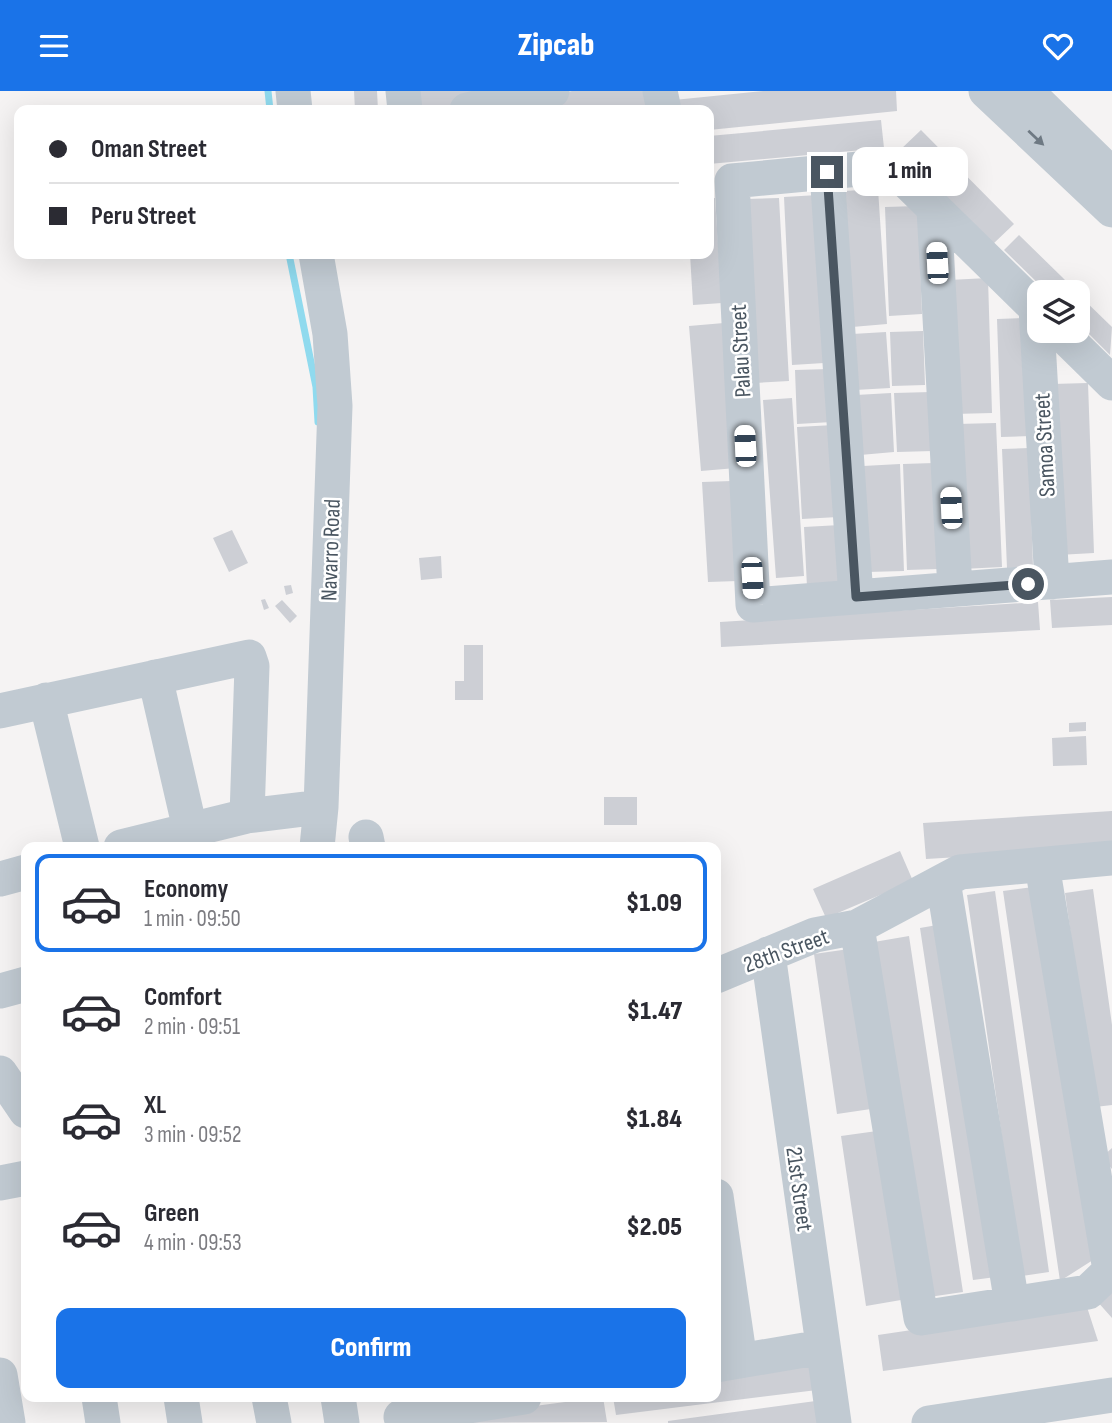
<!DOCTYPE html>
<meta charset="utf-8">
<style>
:root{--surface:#fff;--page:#f7f7f7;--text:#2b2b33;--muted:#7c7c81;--line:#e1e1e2;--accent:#1a73e8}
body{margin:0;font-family:"Sofia Sans Condensed",sans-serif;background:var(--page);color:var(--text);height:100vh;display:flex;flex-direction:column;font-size:26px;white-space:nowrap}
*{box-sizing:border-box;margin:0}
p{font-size:23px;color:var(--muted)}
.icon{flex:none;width:38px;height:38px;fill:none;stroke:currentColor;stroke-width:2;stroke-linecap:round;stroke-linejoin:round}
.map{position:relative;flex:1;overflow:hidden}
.side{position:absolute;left:21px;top:751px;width:700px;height:560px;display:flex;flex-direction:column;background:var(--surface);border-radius:14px;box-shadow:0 7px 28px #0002}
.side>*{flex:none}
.guide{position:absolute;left:14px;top:14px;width:700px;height:154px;border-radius:14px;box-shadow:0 7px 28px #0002;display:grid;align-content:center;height:154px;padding:0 35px;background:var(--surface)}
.tools{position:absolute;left:1027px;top:189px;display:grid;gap:14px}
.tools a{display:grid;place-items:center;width:63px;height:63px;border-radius:14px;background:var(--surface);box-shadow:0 7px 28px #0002;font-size:35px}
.end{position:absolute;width:32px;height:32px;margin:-16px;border:9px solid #4a5661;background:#fff;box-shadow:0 0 0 4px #fff}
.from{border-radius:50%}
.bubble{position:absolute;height:49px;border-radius:14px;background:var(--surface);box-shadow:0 7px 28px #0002;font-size:23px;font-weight:800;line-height:49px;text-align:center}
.car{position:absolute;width:21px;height:42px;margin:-21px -10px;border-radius:9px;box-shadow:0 0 5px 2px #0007;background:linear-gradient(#fff 24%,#345 0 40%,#fff 0 76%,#345 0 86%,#fff 0)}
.guide b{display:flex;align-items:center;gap:24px;height:66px;font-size:26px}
.guide b+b{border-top:2px solid var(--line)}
.guide i{width:18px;height:18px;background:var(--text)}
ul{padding:12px 0 0;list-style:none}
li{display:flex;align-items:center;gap:21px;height:98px;margin:0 14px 10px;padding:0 21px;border:4px solid transparent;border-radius:14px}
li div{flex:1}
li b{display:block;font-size:26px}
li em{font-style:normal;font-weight:800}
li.on{border-color:var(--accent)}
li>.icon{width:63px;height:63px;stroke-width:1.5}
.button{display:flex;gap:14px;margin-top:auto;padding:14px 35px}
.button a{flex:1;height:80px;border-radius:14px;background:var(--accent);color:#fff;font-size:28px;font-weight:800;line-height:80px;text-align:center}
header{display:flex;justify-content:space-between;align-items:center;height:91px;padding:0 35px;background:var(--accent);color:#fff;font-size:32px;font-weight:800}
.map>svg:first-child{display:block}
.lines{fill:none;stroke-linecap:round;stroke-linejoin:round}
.stream{stroke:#90daee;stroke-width:7}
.building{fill:#cdcfd5}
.minor{stroke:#c1cad2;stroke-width:35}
.oneway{fill:#6e7983}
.route{stroke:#4a5661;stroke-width:9}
.labels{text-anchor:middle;stroke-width:5;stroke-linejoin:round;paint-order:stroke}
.street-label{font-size:23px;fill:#4a5661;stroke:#fff}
</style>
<header><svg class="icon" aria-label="menu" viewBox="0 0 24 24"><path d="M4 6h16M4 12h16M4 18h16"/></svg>Zipcab<svg class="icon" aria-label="heart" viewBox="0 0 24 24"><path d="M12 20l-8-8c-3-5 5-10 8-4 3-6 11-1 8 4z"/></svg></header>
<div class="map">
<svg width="1112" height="1332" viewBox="0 0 1112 1332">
<rect width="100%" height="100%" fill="#f5f3f3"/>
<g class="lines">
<!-- stream -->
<path class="stream" d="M 268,0 L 270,19
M 289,163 L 316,296 L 318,331"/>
</g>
<!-- building -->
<path class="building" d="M 354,0 L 377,0 L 378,19 L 355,19 Z
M 410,0 L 507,0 L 507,1 L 430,19 L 415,19 Z
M 572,0 L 646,0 L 652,19 L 489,19 Z
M 763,0 L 896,0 L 897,20 L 709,39 L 709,19 L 674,19 L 674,9 Z
M 881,29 L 884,57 L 709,73 L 709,45 Z
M 921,39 L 1014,133 L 993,153 L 900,59 Z
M 878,98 L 887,233 L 852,236 L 844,100 Z
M 818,104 L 824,272 L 792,274 L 784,106 Z
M 715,107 L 722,212 L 693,214 L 690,163 L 709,163 L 709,108 Z
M 779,107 L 789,290 L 755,292 L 745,108 Z
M 918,115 L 922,223 L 889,225 L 885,116 Z
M 1019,144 L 1062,186 L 1077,201 L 1047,201 L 1004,159 Z
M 988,187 L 992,322 L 954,323 L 949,189 Z
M 1078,203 L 1112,236 L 1110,264 L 1078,232 Z
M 1027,227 L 1031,345 L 1001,346 L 997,228 Z
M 724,232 L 736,377 L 701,380 L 689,235 Z
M 923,240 L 925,294 L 892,295 L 890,241 Z
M 886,241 L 890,297 L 855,299 L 852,243 Z
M 829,278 L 832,331 L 797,333 L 795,279 Z
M 1088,292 L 1094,462 L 1058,464 L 1052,293 Z
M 931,301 L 933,360 L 897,361 L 894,302 Z
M 891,302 L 894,361 L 860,364 L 856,304 Z
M 792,307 L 804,485 L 776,487 L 763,309 Z
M 996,332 L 1002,476 L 962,478 L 957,333 Z
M 834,334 L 838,426 L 802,428 L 797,336 Z
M 1029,357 L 1033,476 L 1007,477 L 1002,358 Z
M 934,372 L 938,478 L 907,479 L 903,373 Z
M 900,373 L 904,480 L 867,481 L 863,375 Z
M 732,390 L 738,490 L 708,491 L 702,391 Z
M 840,434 L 842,494 L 807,496 L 804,436 Z
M 232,439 L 248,472 L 229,481 L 213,447 Z
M 441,465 L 442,487 L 421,489 L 419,467 Z
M 291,494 L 293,502 L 286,504 L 284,495 Z
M 1112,506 L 1112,534 L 1052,537 L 1050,509 Z
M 265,508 L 269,517 L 264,519 L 261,509 Z
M 282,509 L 297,525 L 290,532 L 275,515 Z
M 1038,511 L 1040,539 L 721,556 L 720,531 Z
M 464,554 L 483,554 L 483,609 L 455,609 L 455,590 L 464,590 Z
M 1086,631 L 1086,640 L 1069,641 L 1069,632 Z
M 1086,645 L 1087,674 L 1053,675 L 1052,647 Z
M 604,706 L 637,706 L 637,734 L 604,734 Z
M 1112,720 L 1112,757 L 926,768 L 923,732 Z
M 900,760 L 913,790 L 826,827 L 813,798 Z
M 1033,796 L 1093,1169 L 1060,1190 L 1003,800 Z
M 1093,798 L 1112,934 L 1112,1014 L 1095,1016 L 1065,802 Z
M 995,800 L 1049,1181 L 1022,1185 L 967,804 Z
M 943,833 L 996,1186 L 973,1189 L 920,837 Z
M 909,845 L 963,1201 L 929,1206 L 874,851 Z
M 849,858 L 871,1018 L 837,1023 L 814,863 Z
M 877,1040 L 901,1209 L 866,1215 L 841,1045 Z
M 1112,1057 L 1112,1078 L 1102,1066 Z
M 1112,1195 L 1112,1227 L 1096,1209 Z
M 1086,1213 L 1098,1250 L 883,1280 L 878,1244 Z
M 813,1273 L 817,1299 L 616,1324 L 613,1306 L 716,1306 L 716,1288 Z
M 603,1306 L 607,1331 L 420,1332 L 420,1330 Z
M 823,1309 L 817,1332 L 668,1332 L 668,1330 Z"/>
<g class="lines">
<!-- minor -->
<path class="minor" d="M 293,0 L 295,19
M 403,0 L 405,19
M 660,0 L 664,19
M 986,0 L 1112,119
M 1026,0 L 1112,84
M 467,19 L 552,0
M 827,81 L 856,506
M 934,118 L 955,498
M 316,163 L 330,243 L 335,315 L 321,716 L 317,756
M 1036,217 L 1052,491
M 1040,221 L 891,75 L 732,90 L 753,514 L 1112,486
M 1059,240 L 1112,292
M 155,586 L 190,738
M 46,609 L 82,756
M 0,620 L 249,566 L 252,575 L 247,725
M 366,746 L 368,756
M 121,756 L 247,725 L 321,716
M 1042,774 L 1110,1179
M 0,788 L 26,781
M 943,790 L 1012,1213
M 857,836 L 921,1227 L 1088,1201 L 1112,1178
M 768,863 L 834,1332
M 716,885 L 815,844 L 857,836 L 960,781 L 1112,767
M 0,900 L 26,893
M 0,982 L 26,1020
M 0,1092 L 26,1087
M 716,1105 L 740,1270
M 716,1274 L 822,1256
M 0,1284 L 8,1332
M 99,1306 L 103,1332
M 181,1306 L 185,1332
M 269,1306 L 274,1332
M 338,1306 L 342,1332
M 401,1326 L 524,1306
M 929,1332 L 1112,1304"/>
</g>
<!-- one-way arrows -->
<defs><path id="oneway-solid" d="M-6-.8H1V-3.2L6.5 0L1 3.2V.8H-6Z" transform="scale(1.75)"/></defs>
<use class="oneway" href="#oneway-solid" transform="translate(1036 47) rotate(43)"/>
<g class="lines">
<!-- route -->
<path class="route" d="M 827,81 L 856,506 L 1028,493"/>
</g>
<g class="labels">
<!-- street labels -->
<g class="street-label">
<text transform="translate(740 260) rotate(-93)" y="8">Palau Street</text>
<text transform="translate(1044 354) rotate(-93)" y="8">Samoa Street</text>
<text transform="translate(330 459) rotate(-88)" y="8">Navarro Road</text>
<text transform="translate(786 859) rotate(-20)" y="8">28th Street</text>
<text transform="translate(800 1098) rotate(82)" y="8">21st Street</text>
</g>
</g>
</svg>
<div class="tools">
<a><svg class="icon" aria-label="layers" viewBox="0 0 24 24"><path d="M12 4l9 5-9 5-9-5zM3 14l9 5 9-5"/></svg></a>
</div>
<i class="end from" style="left:1028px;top:493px"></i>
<i class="end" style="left:827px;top:81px"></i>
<div class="bubble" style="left:852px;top:56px;width:116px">1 min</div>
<i class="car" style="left:937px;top:172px;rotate:357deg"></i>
<i class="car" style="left:745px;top:355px;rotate:357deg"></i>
<i class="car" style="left:951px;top:417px;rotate:357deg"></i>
<i class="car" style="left:752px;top:487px;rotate:177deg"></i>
<div class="guide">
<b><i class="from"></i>Oman Street</b>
<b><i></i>Peru Street</b>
</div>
<section class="side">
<ul>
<li class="on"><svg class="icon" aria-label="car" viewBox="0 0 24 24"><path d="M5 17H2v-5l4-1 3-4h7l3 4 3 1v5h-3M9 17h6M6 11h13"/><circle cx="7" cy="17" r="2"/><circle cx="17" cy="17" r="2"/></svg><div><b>Economy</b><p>1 min · 09:50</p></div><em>$1.09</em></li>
<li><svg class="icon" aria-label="car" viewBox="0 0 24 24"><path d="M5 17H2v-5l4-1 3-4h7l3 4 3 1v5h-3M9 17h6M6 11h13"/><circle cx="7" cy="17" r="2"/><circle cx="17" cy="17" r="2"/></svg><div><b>Comfort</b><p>2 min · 09:51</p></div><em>$1.47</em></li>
<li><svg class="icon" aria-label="car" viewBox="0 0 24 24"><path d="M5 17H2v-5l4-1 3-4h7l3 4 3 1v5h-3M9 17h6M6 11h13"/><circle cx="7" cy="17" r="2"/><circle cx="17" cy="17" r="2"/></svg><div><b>XL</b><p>3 min · 09:52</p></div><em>$1.84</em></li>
<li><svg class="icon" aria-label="car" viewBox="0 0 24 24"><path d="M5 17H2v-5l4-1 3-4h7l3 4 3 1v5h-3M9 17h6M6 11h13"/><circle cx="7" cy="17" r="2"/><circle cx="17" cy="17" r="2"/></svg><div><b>Green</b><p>4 min · 09:53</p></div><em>$2.05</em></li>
</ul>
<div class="button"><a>Confirm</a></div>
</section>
</div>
